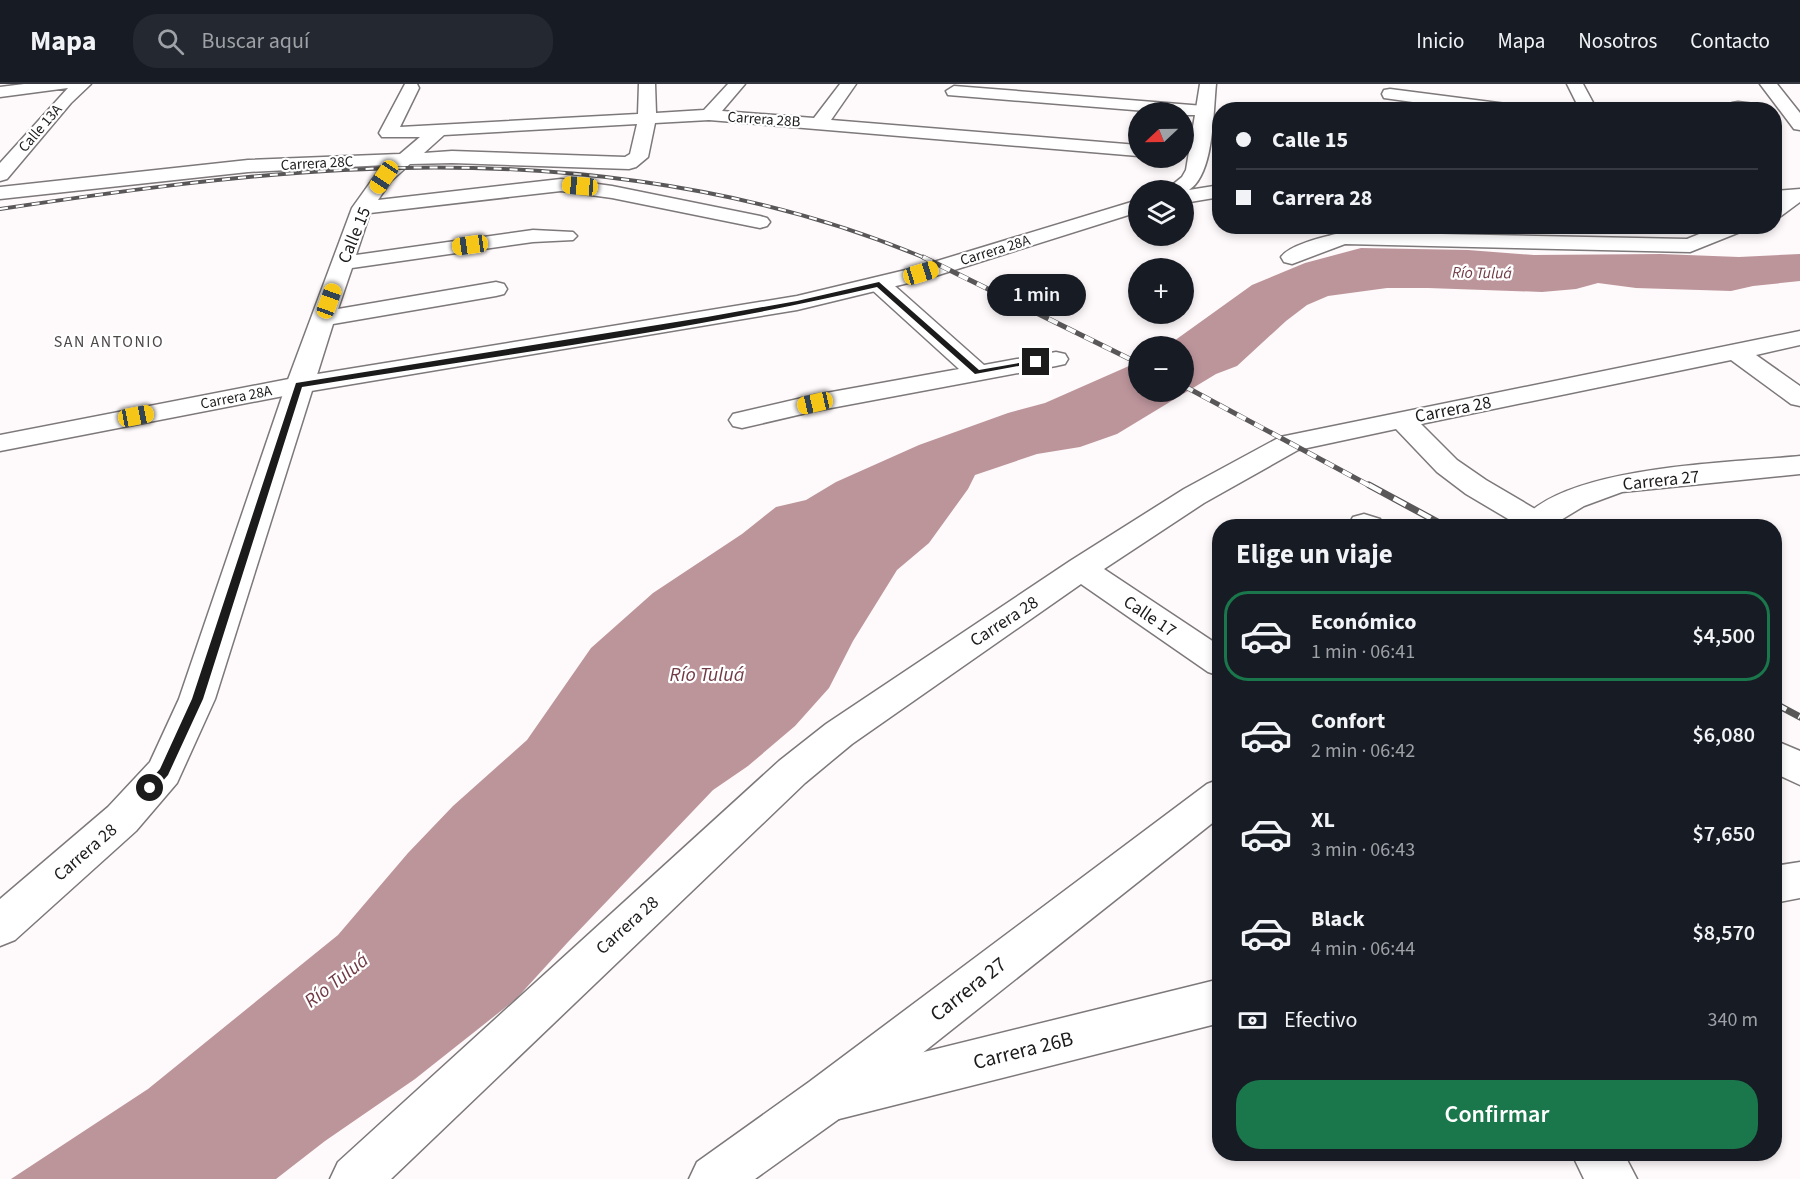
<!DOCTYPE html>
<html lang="es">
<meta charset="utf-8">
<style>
:root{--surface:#171b24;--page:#242831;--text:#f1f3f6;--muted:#9ea1a6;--line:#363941;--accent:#1a764b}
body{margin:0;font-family:"Source Sans 3",sans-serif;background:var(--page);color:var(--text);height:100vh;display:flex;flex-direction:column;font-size:22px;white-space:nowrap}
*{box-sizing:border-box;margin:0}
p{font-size:20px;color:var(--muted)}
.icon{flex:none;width:33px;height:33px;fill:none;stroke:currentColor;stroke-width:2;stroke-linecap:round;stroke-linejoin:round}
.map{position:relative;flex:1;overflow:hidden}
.panel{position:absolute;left:1212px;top:435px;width:570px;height:642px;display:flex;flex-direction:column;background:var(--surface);border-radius:24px;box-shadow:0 3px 9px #0003}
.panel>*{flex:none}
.guide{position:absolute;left:1212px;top:18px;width:570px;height:132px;border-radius:24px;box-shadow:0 3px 9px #0003;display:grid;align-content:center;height:132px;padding:0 24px;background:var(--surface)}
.needle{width:39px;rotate:248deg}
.fabs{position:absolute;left:1128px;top:18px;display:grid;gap:12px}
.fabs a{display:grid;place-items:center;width:66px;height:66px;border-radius:50%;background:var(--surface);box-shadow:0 3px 9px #0003;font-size:30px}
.end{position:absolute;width:27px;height:27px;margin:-14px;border:8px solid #1c1b1b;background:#fff;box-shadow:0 0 0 3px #fff}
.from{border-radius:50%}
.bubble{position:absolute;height:42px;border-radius:21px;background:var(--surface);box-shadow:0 3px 9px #0003;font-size:20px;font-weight:600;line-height:42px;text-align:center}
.car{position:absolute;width:18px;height:36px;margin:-18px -9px;border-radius:8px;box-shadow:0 0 4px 2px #0007;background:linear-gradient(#f5c518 24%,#345 0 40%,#f5c518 0 76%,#345 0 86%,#f5c518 0)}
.guide b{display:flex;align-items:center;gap:21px;height:57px;font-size:22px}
.guide b+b{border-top:2px solid var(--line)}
.guide i{width:15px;height:15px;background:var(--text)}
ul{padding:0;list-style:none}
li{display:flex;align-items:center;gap:18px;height:90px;margin:0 12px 9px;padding:0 12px;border:3px solid transparent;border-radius:24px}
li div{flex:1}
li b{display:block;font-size:22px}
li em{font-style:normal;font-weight:600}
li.current{border-color:var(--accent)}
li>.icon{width:54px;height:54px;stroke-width:1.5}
h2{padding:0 24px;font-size:27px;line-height:72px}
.pay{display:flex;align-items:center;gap:15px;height:66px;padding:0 24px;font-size:22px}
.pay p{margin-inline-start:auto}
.primary-button{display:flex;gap:12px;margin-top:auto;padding:12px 24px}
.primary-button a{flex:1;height:69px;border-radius:24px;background:var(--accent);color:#fff;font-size:24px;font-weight:600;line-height:69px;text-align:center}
header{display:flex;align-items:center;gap:36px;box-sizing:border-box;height:84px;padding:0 30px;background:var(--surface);border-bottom:2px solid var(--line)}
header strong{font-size:28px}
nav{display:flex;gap:33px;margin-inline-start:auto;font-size:21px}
.search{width:420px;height:54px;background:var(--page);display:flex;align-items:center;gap:15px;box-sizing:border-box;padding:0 21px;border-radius:24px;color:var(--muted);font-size:22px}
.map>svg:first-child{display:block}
.water{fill:#bc959b}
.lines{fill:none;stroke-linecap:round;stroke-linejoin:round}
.minor-casing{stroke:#7d7879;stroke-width:3}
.tertiary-casing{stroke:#7d7879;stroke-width:3}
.minor{fill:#fff;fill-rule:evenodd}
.tertiary{fill:#fff;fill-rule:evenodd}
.rail-far2-casing{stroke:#595757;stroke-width:4}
.rail-far1-casing{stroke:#595757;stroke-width:5}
.rail-casing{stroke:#595757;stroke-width:7}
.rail-far2{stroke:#fff;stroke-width:2;stroke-dasharray:8;stroke-linecap:butt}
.rail-far1{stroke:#fff;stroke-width:4;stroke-dasharray:10;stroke-linecap:butt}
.rail{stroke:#fff;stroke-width:4.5;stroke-dasharray:14;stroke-linecap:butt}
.route{fill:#1c1b1b}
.labels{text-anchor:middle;stroke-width:4.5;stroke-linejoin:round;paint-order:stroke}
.far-street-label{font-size:15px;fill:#1c1b1b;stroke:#fff}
.far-water-label{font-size:16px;font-style:italic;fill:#713b46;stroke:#fff}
.far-neighbourhood-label{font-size:16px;letter-spacing:1.5px;fill:#4c4848;stroke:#fff}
.street-label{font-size:18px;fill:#1c1b1b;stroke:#fff}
.water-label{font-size:20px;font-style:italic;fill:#713b46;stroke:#fff}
.near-street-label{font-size:21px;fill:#1c1b1b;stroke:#fff}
</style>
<header>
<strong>Mapa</strong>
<div class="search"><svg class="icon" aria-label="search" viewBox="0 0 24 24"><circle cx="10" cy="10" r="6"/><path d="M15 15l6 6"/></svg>Buscar aquí</div>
<nav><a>Inicio</a><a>Mapa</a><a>Nosotros</a><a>Contacto</a></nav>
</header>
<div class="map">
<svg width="1800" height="1095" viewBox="0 0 1800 1095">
<rect width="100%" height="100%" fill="#fef9fa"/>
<!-- water -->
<path class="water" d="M 1361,164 L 1468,166 L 1534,171 L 1661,170 L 1739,173 L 1800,170 L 1800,197 L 1753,202 L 1731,207 L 1636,204 L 1598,199 L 1576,205 L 1542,208 L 1428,204 L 1387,204 L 1328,212 L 1307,221 L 1286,237 L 1237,282 L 1216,290 L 1117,350 L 1080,363 L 1037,370 L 975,391 L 968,405 L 929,459 L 897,486 L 853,557 L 829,604 L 795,642 L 748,682 L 713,706 L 568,858 L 516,915 L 415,995 L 325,1057 L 276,1095 L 11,1095 L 148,1005 L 338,851 L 408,769 L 453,722 L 527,656 L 591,564 L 653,509 L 742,450 L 776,423 L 806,416 L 836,398 L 919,361 L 1008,329 L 1045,319 L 1138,278 L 1138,308 L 1184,308 L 1184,262 L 1167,262 L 1252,201 L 1305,179 Z"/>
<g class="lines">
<defs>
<path id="minor" d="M 24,0 L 91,0 L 71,19 L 7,95 L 0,97 L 0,79 L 68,4 L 0,13 L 0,3 Z
M 405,0 L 417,0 L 419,4 L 400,43 L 638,30 L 639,0 L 655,0 L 656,29 L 704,26 L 728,0 L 745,0 L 722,27 L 814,34 L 840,0 L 856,0 L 831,36 L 1138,61 L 1138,72 L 709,36 L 655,39 L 648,73 L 636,83 L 629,85 L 452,79 L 410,80 L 391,97 L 378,116 L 561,95 L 612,102 L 760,132 L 767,134 L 770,138 L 767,142 L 760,144 L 612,114 L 561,107 L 370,129 L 356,171 L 533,146 L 573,148 L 577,152 L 573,156 L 533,158 L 352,184 L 338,225 L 496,198 L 504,200 L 507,205 L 504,210 L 496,212 L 333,240 L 215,615 L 177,699 L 136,747 L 15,856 L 0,862 L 0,815 L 108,723 L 150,678 L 179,615 L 286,301 L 352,124 L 377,89 L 386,81 L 248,88 L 0,115 L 0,103 L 248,76 L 400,70 L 420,53 L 382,53 L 379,49 ZM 637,40 L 630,70 L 625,73 L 452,67 L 424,69 L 444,51 Z
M 1567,0 L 1583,0 L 1597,26 L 1580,26 Z
M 954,2 L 1204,22 L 1210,23 L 1213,27 L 1210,31 L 1184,31 L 1184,28 L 1158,28 L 948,11 L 946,7 Z
M 1390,5 L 1514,21 L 1522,26 L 1470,26 L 1384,14 L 1382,10 L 1384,6 Z
M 1738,18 L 1763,21 L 1771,26 L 1727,26 L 1732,19 Z
M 1796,106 L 1800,107 L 1800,118 L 1781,132 L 1774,134 L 1774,118 L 1789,108 Z
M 1719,142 L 1748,142 L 1745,146 L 1690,168 L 1345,160 L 1292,180 L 1284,178 L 1281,173 C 1290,160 1328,152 1344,148 L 1687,155 Z
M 879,193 L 887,195 L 984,281 L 1056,268 L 1065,270 L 1068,275 L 1065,280 L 1056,282 L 815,327 L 742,344 L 733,342 L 729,336 L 733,330 L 815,311 L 959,285 L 871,205 L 868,200 L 871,195 Z
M 1800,247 L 1800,261 L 1756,271 L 1800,302 L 1800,322 L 1791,320 L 1731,276 L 1421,340 L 1457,376 L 1486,396 L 1547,432 L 1551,439 L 1549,442 L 1520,442 L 1466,410 L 1437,388 L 1396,345 L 1298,366 L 1204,419 L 1104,485 L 1220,562 L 1220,592 L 1208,588 L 1081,500 L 852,660 L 805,699 L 391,1095 L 330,1095 L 338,1078 L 779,677 L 826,640 L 1070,477 L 1184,405 L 1280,353 Z
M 1364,430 L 1380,435 L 1384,442 L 1351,442 L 1349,440 L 1353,433 Z
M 1774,656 L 1800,667 L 1800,701 L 1774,689 Z
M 1800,778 L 1800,814 L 1774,819 L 1774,782 Z
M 1220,895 L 1220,939 L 839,1035 L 822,1029 L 816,1012 L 822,995 L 839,989 Z
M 1572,1070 L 1624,1070 L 1637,1095 L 1584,1095 Z"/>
<path id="tertiary" d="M 1200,0 L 1216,0 C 1213,29 1214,90 1189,106 L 1220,101 L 1220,113 L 1184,119 L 1184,106 L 1166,106 L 1182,93 L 1186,86 Z
M 1760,0 L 1777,0 L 1800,29 L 1800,46 L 1794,45 Z
M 1800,105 L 1800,117 L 1774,119 L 1774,107 Z
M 1138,116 L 1138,128 L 929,194 L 797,226 L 299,309 L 0,367 L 0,351 L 299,293 L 797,212 L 914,184 Z
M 1800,372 L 1800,390 L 1622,408 L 1584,422 L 1551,442 L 1518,442 C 1555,381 1733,379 1800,372 Z
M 1220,695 L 1220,733 L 843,1032 L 755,1095 L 689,1095 L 697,1078 L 809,998 L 1207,700 Z"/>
</defs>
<!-- minor casing -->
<use href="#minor" class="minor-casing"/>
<!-- tertiary casing -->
<use href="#tertiary" class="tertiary-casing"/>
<!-- minor -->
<use href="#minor" class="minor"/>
<!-- tertiary -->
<use href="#tertiary" class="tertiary"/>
<defs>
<path id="rail-far2" d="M 0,125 C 114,108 228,92 343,86 C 538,75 746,98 927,175"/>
<path id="rail-far1" d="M 923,173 L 1138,279
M 1184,302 L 1372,403"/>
<path id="rail" d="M 1369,401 L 1445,442
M 1774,619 L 1800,633"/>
</defs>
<!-- rail-far2 casing -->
<use href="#rail-far2" class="rail-far2-casing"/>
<!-- rail-far1 casing -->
<use href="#rail-far1" class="rail-far1-casing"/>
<!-- rail casing -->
<use href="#rail" class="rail-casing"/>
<!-- rail-far2 -->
<use href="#rail-far2" class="rail-far2"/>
<!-- rail-far1 -->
<use href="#rail-far1" class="rail-far1"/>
<!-- rail -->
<use href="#rail" class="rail"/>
</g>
<!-- route -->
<path class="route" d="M 879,198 L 979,286 L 1036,276 L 1040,278 L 975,290 L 877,203 C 688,247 494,272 302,303 L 203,615 L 168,691 L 154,707 L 146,707 L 146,701 L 160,685 L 192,615 L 296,299 L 707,233 L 797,217 Z"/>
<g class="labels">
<!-- far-street labels -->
<g class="far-street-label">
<text transform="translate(764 35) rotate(4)" y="5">Carrera 28B</text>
<text transform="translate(40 44) rotate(-49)" y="5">Calle 13A</text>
<text transform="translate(317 79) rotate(-3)" y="5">Carrera 28C</text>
<text transform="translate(995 166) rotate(-17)" y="5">Carrera 28A</text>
<text transform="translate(236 313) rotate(-11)" y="5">Carrera 28A</text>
</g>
<!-- far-water labels -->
<g class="far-water-label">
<text transform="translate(1482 188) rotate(1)" y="6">Río Tuluá</text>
</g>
<!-- far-neighbourhood labels -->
<g class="far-neighbourhood-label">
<text x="109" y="263">SAN ANTONIO</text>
</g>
<!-- street labels -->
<g class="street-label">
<text transform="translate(354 151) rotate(-68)" y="6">Calle 15</text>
<text transform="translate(1453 325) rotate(-11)" y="6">Carrera 28</text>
<text transform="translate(1661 396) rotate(-6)" y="6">Carrera 27</text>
<text transform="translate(1150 532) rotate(34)" y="6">Calle 17</text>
<text transform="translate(1004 537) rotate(-33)" y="6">Carrera 28</text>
<text transform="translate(85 768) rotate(-41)" y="6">Carrera 28</text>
<text transform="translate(627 841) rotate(-42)" y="6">Carrera 28</text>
</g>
<!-- water labels -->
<g class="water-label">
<text x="707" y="597">Río Tuluá</text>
<text transform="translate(336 896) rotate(-38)" y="7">Río Tuluá</text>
</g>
<!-- near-street labels -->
<g class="near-street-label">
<text transform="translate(968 905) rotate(-38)" y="7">Carrera 27</text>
<text transform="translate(1023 966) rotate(-14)" y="7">Carrera 26B</text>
</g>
</g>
</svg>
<div class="fabs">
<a><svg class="needle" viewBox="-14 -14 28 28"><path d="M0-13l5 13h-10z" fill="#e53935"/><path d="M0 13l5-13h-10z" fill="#9ea1a6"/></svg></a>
<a><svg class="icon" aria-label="layers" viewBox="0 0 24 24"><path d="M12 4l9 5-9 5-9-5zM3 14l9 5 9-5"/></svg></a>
<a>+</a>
<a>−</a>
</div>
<i class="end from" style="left:150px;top:704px"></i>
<i class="end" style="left:1036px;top:278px"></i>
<div class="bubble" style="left:987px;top:190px;width:99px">1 min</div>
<i class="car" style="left:384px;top:93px;rotate:214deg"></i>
<i class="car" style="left:580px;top:102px;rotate:275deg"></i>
<i class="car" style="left:470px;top:161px;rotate:262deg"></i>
<i class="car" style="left:921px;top:189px;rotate:73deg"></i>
<i class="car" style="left:329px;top:217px;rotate:20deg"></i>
<i class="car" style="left:815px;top:319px;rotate:257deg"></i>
<i class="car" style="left:136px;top:332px;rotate:79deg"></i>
<div class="guide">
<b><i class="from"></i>Calle 15</b>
<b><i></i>Carrera 28</b>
</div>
<section class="panel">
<h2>Elige un viaje</h2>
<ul>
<li class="current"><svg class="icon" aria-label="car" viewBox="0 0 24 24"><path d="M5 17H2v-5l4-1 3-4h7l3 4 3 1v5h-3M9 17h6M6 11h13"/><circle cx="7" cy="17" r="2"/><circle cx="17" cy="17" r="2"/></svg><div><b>Económico</b><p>1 min · 06:41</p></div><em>$4,500</em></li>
<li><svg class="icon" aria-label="car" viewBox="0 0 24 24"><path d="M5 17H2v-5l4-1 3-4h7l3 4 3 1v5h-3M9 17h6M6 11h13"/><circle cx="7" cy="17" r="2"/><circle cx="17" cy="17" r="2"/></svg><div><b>Confort</b><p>2 min · 06:42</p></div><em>$6,080</em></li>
<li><svg class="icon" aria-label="car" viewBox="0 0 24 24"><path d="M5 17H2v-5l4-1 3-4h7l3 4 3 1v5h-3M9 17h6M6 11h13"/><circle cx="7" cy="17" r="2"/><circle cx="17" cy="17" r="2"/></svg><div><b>XL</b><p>3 min · 06:43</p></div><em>$7,650</em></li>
<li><svg class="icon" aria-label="car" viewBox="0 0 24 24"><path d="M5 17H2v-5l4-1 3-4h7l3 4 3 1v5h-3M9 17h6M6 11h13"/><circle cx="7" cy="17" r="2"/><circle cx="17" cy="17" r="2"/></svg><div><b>Black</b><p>4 min · 06:44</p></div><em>$8,570</em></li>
</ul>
<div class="pay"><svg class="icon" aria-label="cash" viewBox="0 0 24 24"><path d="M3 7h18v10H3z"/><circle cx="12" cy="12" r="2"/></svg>Efectivo<p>340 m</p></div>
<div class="primary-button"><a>Confirmar</a></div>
</section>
</div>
